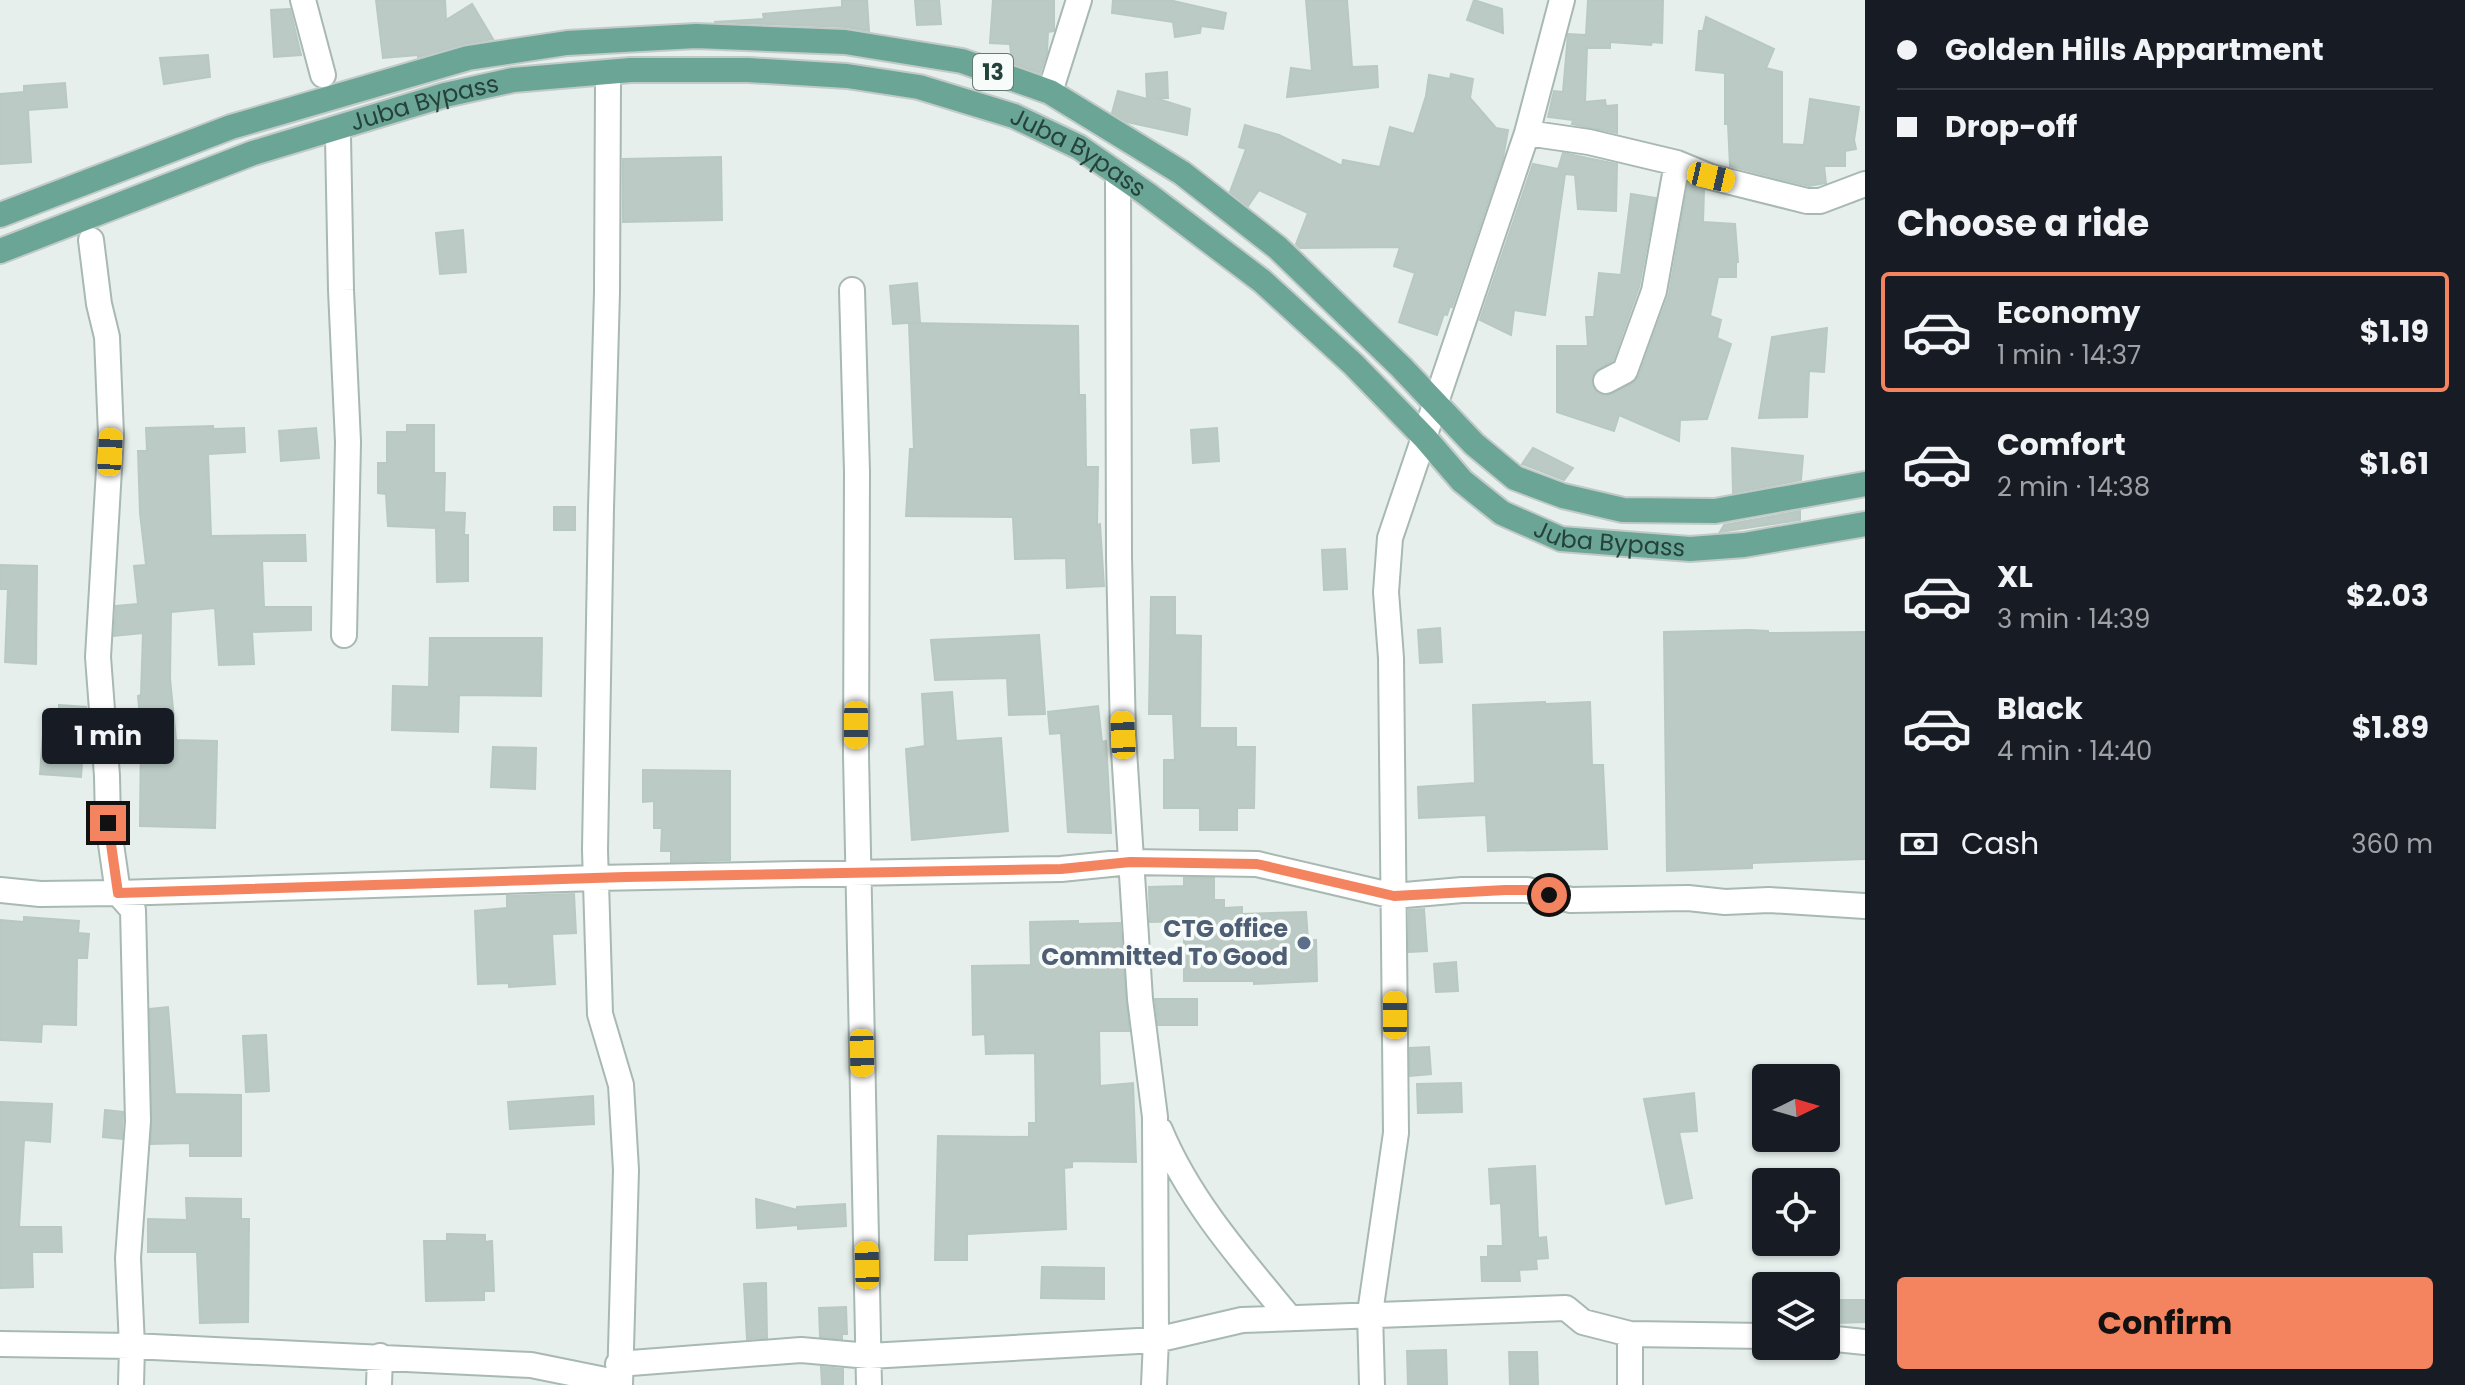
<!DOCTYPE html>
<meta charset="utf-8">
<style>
:root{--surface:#171b24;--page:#20242c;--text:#f1f3f6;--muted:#9ea1a6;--line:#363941;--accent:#f4845f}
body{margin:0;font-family:Poppins,sans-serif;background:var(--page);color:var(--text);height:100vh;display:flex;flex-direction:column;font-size:30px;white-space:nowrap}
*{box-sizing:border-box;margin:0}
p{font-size:26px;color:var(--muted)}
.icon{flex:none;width:44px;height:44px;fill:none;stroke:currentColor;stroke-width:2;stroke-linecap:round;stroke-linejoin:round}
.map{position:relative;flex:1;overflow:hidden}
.side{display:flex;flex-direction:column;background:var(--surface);width:600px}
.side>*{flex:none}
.top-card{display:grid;align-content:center;height:176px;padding:0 32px;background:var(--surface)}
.needle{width:52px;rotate:85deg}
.controls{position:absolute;left:1752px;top:1064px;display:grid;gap:16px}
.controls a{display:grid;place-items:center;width:88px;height:88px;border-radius:8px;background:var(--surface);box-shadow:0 2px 6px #0004;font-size:40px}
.end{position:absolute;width:36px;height:36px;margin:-18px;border:10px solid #f4845f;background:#111;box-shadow:0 0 0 4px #111}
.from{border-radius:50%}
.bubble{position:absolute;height:56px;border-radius:8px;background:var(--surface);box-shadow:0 2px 6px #0004;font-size:26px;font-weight:700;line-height:56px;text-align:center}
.car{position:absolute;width:24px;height:48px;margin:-24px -12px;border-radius:10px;box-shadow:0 0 6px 2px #0007;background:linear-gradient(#f5c518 24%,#345 0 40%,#f5c518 0 76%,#345 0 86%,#f5c518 0)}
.top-card b{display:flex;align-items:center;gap:28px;height:76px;font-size:30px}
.top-card b+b{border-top:2px solid var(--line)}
.top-card i{width:20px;height:20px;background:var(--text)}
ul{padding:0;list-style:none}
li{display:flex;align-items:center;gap:24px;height:120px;margin:0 16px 12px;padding:0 16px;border:4px solid transparent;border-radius:8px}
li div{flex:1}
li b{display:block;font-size:30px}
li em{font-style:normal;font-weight:700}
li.on{border-color:var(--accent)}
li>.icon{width:72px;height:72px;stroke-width:1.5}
h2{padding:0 32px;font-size:36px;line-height:96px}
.pay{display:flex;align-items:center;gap:20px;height:88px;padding:0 32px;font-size:30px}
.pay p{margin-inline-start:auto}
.button{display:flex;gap:16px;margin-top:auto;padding:16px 32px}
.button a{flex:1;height:92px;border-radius:8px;background:var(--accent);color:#111;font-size:32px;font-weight:700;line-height:92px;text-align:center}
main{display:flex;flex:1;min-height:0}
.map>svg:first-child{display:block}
.building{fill:#bbcac4;stroke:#b8c9c2;stroke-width:2}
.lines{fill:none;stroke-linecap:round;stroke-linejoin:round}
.minor-casing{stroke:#a8b8b2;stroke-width:28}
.primary-casing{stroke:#c2cac8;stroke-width:28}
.minor{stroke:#fff;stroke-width:24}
.primary{stroke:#6aa596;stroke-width:24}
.route{stroke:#f4845f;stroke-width:10}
.service-dot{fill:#5c6f8a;stroke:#f7fbf9;stroke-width:3}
.labels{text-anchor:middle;stroke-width:7;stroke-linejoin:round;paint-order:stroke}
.shield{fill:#f7fbf9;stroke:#637a73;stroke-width:2}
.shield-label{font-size:22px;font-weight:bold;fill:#24423a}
.street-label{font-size:24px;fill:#24423a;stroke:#f7fbf9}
.service-label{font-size:24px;font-weight:bold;fill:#4e5e75;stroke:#f7fbf9;text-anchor:end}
</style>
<main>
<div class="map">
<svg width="1865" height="1385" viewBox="0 0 1865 1385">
<rect width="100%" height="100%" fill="#e6efeb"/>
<!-- building -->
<path class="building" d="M 376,0 L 445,0 L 446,20 L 472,4 L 493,39 L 464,44 L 418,57 L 418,55 L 383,58 Z
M 842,0 L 867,0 L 869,31 L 846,27 L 714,22 L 764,19 L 763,14 L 842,7 Z
M 915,0 L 939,0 L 941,24 L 917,25 Z
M 993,0 L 1054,0 L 1054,31 L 1048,32 L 1047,52 L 1040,73 L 1012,63 L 1010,44 L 990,43 Z
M 1113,0 L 1169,0 L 1226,13 L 1223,29 L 1201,26 L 1200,33 L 1175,37 L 1173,22 L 1112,13 Z
M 1306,0 L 1347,0 L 1352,67 L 1377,66 L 1378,87 L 1287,97 L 1291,68 L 1312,71 Z
M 1474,0 L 1502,9 L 1503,33 L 1467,20 Z
M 1588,0 L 1663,0 L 1662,43 L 1652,42 L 1651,45 L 1610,42 L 1610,48 L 1587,48 L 1585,102 L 1605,100 L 1606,106 L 1617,105 L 1617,133 L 1572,124 L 1573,120 L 1548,117 L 1554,91 L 1563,92 L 1568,34 L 1586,35 Z
M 290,9 L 301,55 L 274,57 L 271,10 Z
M 1706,17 L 1774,49 L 1766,68 L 1782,72 L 1782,144 L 1804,145 L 1810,99 L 1859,107 L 1854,140 L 1856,149 L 1845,151 L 1845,166 L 1824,166 L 1826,183 L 1809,186 L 1730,166 L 1728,124 L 1725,124 L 1725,73 L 1696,70 L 1699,31 L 1703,31 Z
M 208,55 L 210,77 L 164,84 L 160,58 Z
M 1167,72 L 1168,98 L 1155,98 L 1190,109 L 1187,135 L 1127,122 L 1112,113 L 1118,91 L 1147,99 L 1146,74 Z
M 1451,74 L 1473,79 L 1470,98 L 1496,128 L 1508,130 L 1503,158 L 1452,307 L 1450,306 L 1447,315 L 1444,314 L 1437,335 L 1399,322 L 1415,273 L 1394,266 L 1400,247 L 1300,248 L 1296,244 L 1308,213 L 1259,190 L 1248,206 L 1230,192 L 1246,149 L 1239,147 L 1245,125 L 1279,135 L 1342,166 L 1343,160 L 1380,167 L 1390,127 L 1414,134 L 1426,96 L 1429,75 L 1450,79 Z
M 65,83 L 67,107 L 28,110 L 31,162 L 0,164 L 0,94 L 24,92 L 24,86 Z
M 1563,153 L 1617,164 L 1616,211 L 1578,209 L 1575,175 L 1565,174 L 1545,315 L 1514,310 L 1511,335 L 1480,320 L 1533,164 L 1558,169 Z
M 721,157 L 722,220 L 623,222 L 623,159 Z
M 1688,184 L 1704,190 L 1703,222 L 1735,224 L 1738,262 L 1736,262 L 1736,277 L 1718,277 L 1710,316 L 1721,320 L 1717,338 L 1731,344 L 1707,419 L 1680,420 L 1679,441 L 1619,415 L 1614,431 L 1557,412 L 1557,346 L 1588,346 L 1586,317 L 1594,317 L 1599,273 L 1621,275 L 1631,194 L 1656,198 L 1639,287 L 1613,360 L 1594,372 L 1591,381 L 1597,393 L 1606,396 L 1632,384 L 1639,376 L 1669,294 Z
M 463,230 L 466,272 L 440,274 L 436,233 Z
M 917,283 L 920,322 L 893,324 L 890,286 Z
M 909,323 L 1078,326 L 1079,395 L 1085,395 L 1086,467 L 1098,467 L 1097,525 L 1100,524 L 1104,586 L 1067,588 L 1066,558 L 1015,559 L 1013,517 L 906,516 L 910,449 L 914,449 Z
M 1827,328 L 1824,372 L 1809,371 L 1807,417 L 1759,418 L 1772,337 Z
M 407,425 L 434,425 L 434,473 L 445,473 L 444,512 L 465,513 L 464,535 L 468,535 L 468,581 L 437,582 L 436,528 L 388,526 L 386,494 L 378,493 L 378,463 L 387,463 L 387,432 L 407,432 Z
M 213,426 L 213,429 L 244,428 L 245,452 L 208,454 L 211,536 L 305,535 L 306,561 L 262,561 L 264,607 L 311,607 L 311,630 L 252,632 L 254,664 L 219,665 L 215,608 L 171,612 L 170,678 L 176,740 L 217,741 L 215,828 L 140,826 L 141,730 L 138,696 L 141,695 L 143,633 L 114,636 L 116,606 L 138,604 L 134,566 L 146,565 L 140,513 L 138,451 L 147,451 L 146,428 Z
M 316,428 L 319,458 L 281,461 L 279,431 Z
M 1217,428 L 1219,461 L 1193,463 L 1191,430 Z
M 1533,448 L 1573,468 L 1564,480 L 1522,464 Z
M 1732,448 L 1803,456 L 1801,480 L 1733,493 Z
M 554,507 L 575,507 L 575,530 L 554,530 Z
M 1800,511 L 1800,520 L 1720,532 L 1724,525 Z
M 1345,549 L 1347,589 L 1324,590 L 1322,550 Z
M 0,565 L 37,566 L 36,664 L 5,662 L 8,589 L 0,589 Z
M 1151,597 L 1175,597 L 1175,635 L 1201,636 L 1200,728 L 1236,728 L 1236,747 L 1255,747 L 1254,808 L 1237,808 L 1237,830 L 1200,830 L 1200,808 L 1164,808 L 1164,760 L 1175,760 L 1173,714 L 1149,714 Z
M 1440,628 L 1442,662 L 1420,663 L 1418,630 Z
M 1750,630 L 1768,631 L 1768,633 L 1865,632 L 1865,859 L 1752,863 L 1752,868 L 1667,871 L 1664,632 Z
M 1039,635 L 1045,714 L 1009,715 L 1007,678 L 935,680 L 931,640 Z
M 430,638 L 542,638 L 541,696 L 459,695 L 458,732 L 392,730 L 393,686 L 429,687 Z
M 952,692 L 956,741 L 1001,738 L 1008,831 L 912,840 L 906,749 L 925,746 L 922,694 Z
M 1545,702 L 1545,704 L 1590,702 L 1592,765 L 1603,765 L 1607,849 L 1488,851 L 1486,815 L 1419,818 L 1418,787 L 1475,783 L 1473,705 Z
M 59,705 L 86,707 L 81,777 L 40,774 L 44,721 L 51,721 L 52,710 L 59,711 Z
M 1098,706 L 1102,742 L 1106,741 L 1111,833 L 1068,832 L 1061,733 L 1050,734 L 1048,712 Z
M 493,747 L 536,748 L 535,789 L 491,787 Z
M 643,770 L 730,771 L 730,860 L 671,862 L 671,851 L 661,851 L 662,828 L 654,828 L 654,801 L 643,802 Z
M 1184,878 L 1214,878 L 1214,900 L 1224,900 L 1224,908 L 1242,907 L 1242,914 L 1306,912 L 1308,941 L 1316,940 L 1317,981 L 1254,984 L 1254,981 L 1184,981 L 1184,921 L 1150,922 L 1149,887 L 1184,886 Z
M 574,894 L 576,933 L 552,934 L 555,984 L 509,987 L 509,983 L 478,984 L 475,911 L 507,908 L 507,896 Z
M 1424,909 L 1427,951 L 1409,952 L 1409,910 Z
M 24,917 L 79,921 L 78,933 L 89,934 L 87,958 L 77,958 L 76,1025 L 42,1024 L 41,1042 L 0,1040 L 0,920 L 24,922 Z
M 1078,921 L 1078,924 L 1120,923 L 1129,1031 L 1099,1031 L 1100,1086 L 1133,1083 L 1136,1162 L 1072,1161 L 1072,1167 L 1064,1168 L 1066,1229 L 967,1234 L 967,1260 L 935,1260 L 938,1136 L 1029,1137 L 1029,1123 L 1036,1123 L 1035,1053 L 986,1054 L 985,1034 L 973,1035 L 972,966 L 1031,965 L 1030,922 Z
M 1456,962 L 1458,991 L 1436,992 L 1434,964 Z
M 1155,999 L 1197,999 L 1197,1025 L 1158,1025 Z
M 168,1007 L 175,1094 L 241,1095 L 241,1156 L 190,1156 L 190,1143 L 151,1144 L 150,1009 Z
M 266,1035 L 269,1091 L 246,1092 L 243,1036 Z
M 1429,1047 L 1431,1074 L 1410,1076 L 1410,1048 Z
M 1461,1083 L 1462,1112 L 1418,1113 L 1417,1084 Z
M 1694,1093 L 1697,1131 L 1679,1132 L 1692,1198 L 1666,1204 L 1644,1099 Z
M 593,1096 L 594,1124 L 510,1129 L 508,1102 Z
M 0,1102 L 52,1104 L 50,1142 L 24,1140 L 19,1227 L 61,1227 L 62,1252 L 32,1252 L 33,1287 L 0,1288 Z
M 105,1110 L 123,1112 L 122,1139 L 103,1137 Z
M 1535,1166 L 1538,1238 L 1546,1237 L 1548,1258 L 1536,1259 L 1537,1269 L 1519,1270 L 1520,1281 L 1482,1281 L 1481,1257 L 1488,1257 L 1488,1246 L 1503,1246 L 1501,1203 L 1491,1204 L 1489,1169 Z
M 186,1198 L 241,1199 L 241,1219 L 249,1219 L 248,1322 L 200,1323 L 197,1252 L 148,1252 L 148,1219 L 187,1220 Z
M 756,1199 L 797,1210 L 797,1207 L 845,1204 L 846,1226 L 798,1229 L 798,1225 L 757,1228 Z
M 447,1234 L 485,1235 L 485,1242 L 492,1241 L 494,1291 L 484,1291 L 484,1300 L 426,1301 L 424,1241 L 447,1241 Z
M 1042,1267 L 1104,1268 L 1104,1299 L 1041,1298 Z
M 766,1283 L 767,1338 L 747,1339 L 744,1284 Z
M 1836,1300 L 1865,1300 L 1865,1322 L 1837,1323 Z
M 846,1307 L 847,1334 L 842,1334 L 842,1339 L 820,1337 L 819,1308 Z
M 1446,1350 L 1447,1385 L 1408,1385 L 1407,1351 Z
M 1509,1352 L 1537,1352 L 1538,1385 L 1510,1385 Z
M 821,1367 L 843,1369 L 843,1385 L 822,1385 Z"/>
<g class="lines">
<defs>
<path id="minor" d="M 303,0 L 323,75
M 608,83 L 607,292 L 601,508 L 595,850 L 600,1014 L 621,1085 L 626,1170 L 620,1385
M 1050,92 L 1079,0
M 1527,133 L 1589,142 L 1677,163 L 1711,177 L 1807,201 L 1820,201 L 1865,184
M 338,137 L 341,290 L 348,442 L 344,635
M 1118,181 L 1119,557 L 1123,735 L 1140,999 L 1155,1117 L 1156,1340 L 1154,1385
M 91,240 L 99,304 L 107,337 L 111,435 L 98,657 L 107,776 L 108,823 L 118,893 L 596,878 L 1061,869 L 1130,862 L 1257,864 L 1394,896 L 1462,890 L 1527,890 L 1571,900 L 1688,898 L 1725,902 L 1769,900 L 1865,906
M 852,290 L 857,472 L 856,755 L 869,1385
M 1606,381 L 1625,371 L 1654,291 L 1677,163
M 0,890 L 40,894 L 118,893 L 133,910 L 138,1121 L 128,1258 L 132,1346 L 0,1344
M 1160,1130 C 1189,1200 1241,1259 1289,1317
M 1826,1338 L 1865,1342
M 618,1364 L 801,1350 L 869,1356 L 1156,1340 L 1242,1320 L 1566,1308 L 1583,1322 L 1630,1334 L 1766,1336
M 131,1385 L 132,1346 L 531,1365 L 620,1383
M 379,1385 L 380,1356
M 1372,1385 L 1370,1313 L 1396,1133 L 1391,658 L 1386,592 L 1390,538 L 1527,133 L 1562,0
M 1630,1385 L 1630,1334"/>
<g id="primary">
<path d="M 0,215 L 231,127 L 468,58 L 567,43 L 696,36 L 845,42 L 962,61 L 1050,92 L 1182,173 L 1278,248 L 1401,367 L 1474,444 L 1515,478 L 1563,496 L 1623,510 L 1715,511 L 1865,484"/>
<path id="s1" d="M 0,251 L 253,153 L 445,95 L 513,80 L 631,70 L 748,70 L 847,76 L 919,87 L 1014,116 L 1079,147 L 1147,194 L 1262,281 L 1353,364 L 1425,438 L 1462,481 L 1502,513 L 1561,539 L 1690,549 L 1744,545 L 1865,524"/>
</g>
</defs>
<!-- minor casing -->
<use href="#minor" class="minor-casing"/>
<!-- primary casing -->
<use href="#primary" class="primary-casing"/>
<!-- minor -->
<use href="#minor" class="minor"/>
<!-- primary -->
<use href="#primary" class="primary"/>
</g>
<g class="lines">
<!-- route -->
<path class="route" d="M 108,823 L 118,893 L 625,877 L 1061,869 L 1130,862 L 1257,864 L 1394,896 L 1505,890 L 1527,890 L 1549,895"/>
</g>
<!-- markers -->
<circle class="service-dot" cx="1304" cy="943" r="8"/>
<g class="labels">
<!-- shield labels -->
<rect class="shield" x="973" y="54" width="40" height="36" rx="6"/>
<g class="shield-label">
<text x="993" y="80">13</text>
</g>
<!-- street labels -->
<g class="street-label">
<text dy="8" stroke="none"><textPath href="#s1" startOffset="450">Juba Bypass</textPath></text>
<text dy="8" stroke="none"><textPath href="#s1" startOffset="1122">Juba Bypass</textPath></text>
<text dy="8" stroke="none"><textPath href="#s1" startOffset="1794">Juba Bypass</textPath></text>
</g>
<!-- service labels -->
<g class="service-label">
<text x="1288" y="937">CTG office<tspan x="1288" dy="28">Committed To Good</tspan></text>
</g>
</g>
</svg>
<div class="controls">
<a><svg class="needle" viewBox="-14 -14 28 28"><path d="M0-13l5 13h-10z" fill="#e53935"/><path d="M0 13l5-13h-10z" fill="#9ea1a6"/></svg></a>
<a><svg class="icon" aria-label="locate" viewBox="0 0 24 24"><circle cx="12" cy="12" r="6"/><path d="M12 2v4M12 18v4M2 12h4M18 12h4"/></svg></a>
<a><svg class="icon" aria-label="layers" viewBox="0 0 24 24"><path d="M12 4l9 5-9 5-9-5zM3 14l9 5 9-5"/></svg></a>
</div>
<i class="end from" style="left:1549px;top:895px"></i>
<i class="end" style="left:108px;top:823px"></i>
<div class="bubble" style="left:42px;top:708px;width:132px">1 min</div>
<i class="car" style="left:1711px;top:177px;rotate:103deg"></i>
<i class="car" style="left:110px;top:452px;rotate:3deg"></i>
<i class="car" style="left:856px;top:725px;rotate:180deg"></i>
<i class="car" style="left:1123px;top:735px;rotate:358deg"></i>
<i class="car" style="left:1395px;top:1015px;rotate:0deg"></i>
<i class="car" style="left:862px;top:1053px;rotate:179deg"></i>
<i class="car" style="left:867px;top:1265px;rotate:359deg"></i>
</div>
<section class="side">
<div class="top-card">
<b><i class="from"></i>Golden Hills Appartment</b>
<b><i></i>Drop-off</b>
</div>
<h2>Choose a ride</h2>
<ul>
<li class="on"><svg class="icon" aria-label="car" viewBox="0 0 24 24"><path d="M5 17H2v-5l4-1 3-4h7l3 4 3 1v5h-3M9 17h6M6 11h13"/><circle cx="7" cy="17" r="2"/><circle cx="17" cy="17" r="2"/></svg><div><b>Economy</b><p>1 min · 14:37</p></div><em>$1.19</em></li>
<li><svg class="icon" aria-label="car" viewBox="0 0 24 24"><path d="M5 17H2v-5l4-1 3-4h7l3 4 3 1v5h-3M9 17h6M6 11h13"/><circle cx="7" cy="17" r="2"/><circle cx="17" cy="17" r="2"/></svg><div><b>Comfort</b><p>2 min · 14:38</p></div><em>$1.61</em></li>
<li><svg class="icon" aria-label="car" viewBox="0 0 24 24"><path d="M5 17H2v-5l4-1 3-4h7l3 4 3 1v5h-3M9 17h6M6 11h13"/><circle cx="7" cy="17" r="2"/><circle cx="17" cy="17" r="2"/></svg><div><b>XL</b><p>3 min · 14:39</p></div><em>$2.03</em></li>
<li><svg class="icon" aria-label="car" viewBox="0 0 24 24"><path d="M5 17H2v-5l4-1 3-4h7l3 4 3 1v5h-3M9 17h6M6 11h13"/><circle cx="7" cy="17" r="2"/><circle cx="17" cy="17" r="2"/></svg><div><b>Black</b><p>4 min · 14:40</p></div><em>$1.89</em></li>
</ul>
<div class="pay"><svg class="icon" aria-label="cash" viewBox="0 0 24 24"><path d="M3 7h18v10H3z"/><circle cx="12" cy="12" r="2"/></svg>Cash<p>360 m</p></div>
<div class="button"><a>Confirm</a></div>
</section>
</main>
